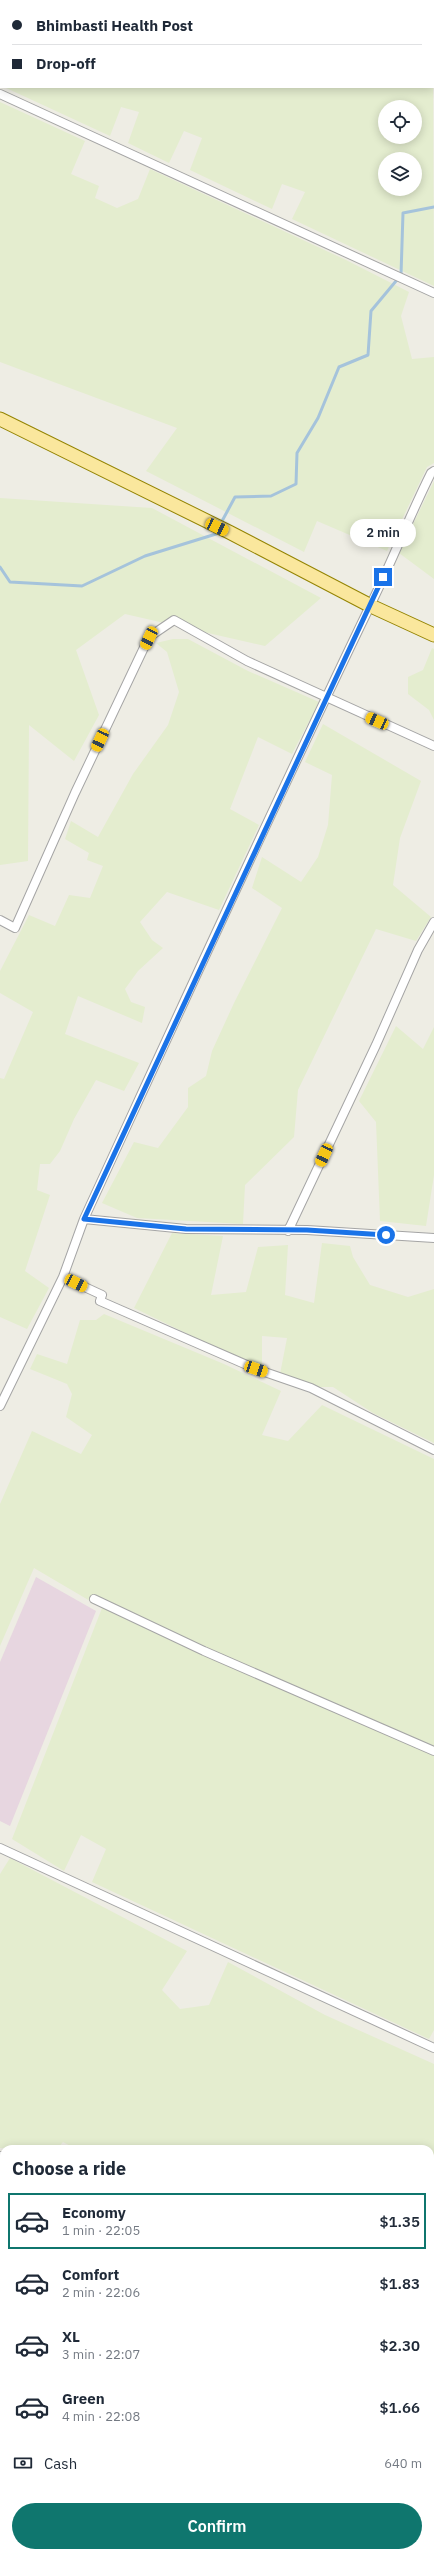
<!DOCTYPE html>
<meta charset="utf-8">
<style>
:root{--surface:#fff;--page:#f6f6f7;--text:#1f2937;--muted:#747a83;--line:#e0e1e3;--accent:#0f766e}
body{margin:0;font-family:"IBM Plex Sans",sans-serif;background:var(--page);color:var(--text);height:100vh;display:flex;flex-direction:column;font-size:15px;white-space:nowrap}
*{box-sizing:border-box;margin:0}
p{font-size:13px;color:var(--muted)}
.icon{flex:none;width:22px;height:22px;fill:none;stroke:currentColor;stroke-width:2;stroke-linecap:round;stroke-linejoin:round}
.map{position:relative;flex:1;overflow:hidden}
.drawer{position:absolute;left:0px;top:2145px;width:434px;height:412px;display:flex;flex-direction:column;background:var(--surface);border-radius:12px 12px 0 0;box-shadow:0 2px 10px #0003}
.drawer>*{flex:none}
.banner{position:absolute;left:0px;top:0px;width:434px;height:88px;box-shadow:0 2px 10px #0003;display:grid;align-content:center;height:88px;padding:0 12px;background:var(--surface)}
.buttons{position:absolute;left:378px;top:100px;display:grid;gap:8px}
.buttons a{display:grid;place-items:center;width:44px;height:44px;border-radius:50%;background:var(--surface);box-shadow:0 2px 10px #0003;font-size:20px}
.end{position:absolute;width:18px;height:18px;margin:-9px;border:5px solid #1a73e8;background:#fff;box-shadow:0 0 0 2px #fff}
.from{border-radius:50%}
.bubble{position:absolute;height:28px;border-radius:14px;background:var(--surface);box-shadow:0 2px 10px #0003;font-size:13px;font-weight:600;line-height:28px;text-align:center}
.car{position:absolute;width:12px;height:24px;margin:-12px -6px;border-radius:5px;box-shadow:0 0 3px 1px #0007;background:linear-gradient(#f5c518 24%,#345 0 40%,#f5c518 0 76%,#345 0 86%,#f5c518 0)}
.banner b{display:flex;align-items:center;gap:14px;height:38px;font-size:15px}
.banner b+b{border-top:1px solid var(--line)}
.banner i{width:10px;height:10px;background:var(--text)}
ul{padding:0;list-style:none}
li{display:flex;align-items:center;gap:12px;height:56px;margin:0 8px 6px;padding:0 4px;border:2px solid transparent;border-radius:0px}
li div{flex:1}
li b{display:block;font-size:15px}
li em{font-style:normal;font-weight:600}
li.selected{border-color:var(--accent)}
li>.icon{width:36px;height:36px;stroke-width:1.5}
h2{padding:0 12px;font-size:18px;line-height:48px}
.pay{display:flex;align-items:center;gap:10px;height:44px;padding:0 12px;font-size:15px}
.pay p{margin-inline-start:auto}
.cta{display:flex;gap:8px;margin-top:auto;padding:8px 12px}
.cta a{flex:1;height:46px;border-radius:24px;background:var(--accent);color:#fff;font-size:16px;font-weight:600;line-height:46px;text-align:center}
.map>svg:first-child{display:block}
.industrial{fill:#e7d6e0}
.farmland{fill:#e4edcf;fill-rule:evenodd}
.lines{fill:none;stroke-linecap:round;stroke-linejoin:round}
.stream{stroke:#a5c3db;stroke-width:3}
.minor-casing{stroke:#a5a5a5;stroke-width:10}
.primary-casing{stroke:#948403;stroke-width:15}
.minor{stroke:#fff;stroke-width:8}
.primary{stroke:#fae79d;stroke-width:13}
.route{stroke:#1a73e8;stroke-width:5}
</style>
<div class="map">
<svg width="434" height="2557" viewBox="0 0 434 2557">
<rect width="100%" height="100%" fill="#eeede4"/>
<!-- industrial -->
<path class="industrial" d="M 36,1577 L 96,1611 L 10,1826 L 0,1821 L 0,1662 Z"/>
<!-- farmland -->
<path class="farmland" d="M 0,0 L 268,0 L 271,1 L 1,1 L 1,86 Z
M 433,74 L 434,286 L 292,219 L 305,192 L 282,184 L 272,209 L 190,170 L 202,138 L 184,131 L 169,163 L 128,143 L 139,112 L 121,107 L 110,136 L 4,87 L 433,87 ZM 385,107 L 415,107 L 415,137 L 385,137 ZM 385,159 L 415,159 L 415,189 L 385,189 Z
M 0,102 L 85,141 L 71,174 L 99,186 L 95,198 L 117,208 L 138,199 L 150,169 L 346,260 L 409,292 L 401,316 L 412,359 L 434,357 L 434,463 L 427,467 L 387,551 L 317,521 L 304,552 L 146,471 L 177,428 L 0,362 Z
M 434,481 L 434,579 L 399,553 Z
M 0,498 L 152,508 L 321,598 L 265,646 L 125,614 L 76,650 L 99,715 L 74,761 L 29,725 L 28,861 L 0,865 Z
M 173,639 L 188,639 L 248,671 L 319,702 L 292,754 L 258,737 L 230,809 L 259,825 L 219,910 L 167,892 L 140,922 L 152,940 L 163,948 L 138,971 L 125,989 L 131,1002 L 145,1007 L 142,1023 L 78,996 L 65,1034 L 139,1063 L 124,1091 L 96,1080 L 74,1119 L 60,1151 L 50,1164 L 40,1164 L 37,1190 L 50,1195 L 25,1271 L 49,1288 L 27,1329 L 0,1317 L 0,1078 L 4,1079 L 33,1012 L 0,993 L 0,971 L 29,915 L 55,926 L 69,895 L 90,898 L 103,866 L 87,860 L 89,853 L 65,839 L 71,821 L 98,837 L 133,774 L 168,725 L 179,692 L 167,652 L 156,643 Z
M 432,648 L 434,649 L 434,720 L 429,710 L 408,694 L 408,677 L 423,670 Z
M 323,724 L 421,781 L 400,838 L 393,885 L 431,917 L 416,941 L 376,929 L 298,1090 L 294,1137 L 245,1185 L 243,1224 L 137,1218 L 102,1203 L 134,1142 L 158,1148 L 188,1107 L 188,1088 L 206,1076 L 212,1051 L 234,1003 L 282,908 L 252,888 L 262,857 L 301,882 L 318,857 L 328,825 L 332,775 L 305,762 Z
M 396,1026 L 423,1049 L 434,1027 L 434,1175 L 426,1226 L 380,1221 L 376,1122 L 359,1101 Z
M 172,1233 L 223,1236 L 211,1295 L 246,1292 L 258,1247 L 288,1245 L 285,1295 L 314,1303 L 322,1243 L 350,1246 L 353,1257 L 370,1285 L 408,1297 L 434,1289 L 434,1443 L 373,1413 L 333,1387 L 317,1387 L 280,1374 L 287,1338 L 262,1336 L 262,1370 L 134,1308 Z
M 104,1314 L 224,1364 L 281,1391 L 262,1435 L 288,1441 L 322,1405 L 434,1459 L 434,2030 L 429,2039 L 92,1882 L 106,1849 L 81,1835 L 64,1871 L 12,1839 L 102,1608 L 34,1568 L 0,1646 L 0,1504 L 32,1431 L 81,1454 L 92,1435 L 66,1417 L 72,1394 L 67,1384 L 30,1369 L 37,1354 L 67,1364 L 80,1320 L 96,1320 Z
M 10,1858 L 187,1951 L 162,1990 L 180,2009 L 209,2005 L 228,1962 L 325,2015 L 434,2064 L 434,2340 L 430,2340 L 430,2149 L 76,2149 L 63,2142 L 57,2149 L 0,2148 L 0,1874 Z
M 0,2201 L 4,2203 L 4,2553 L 430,2553 L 431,2394 L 434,2398 L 434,2557 L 0,2557 Z"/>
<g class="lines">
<!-- stream -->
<path class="stream" d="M 221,523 L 235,497 L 271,496 L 296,484 L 297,453 L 318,418 L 339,367 L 368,355 L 371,311 L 401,275 L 403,213 L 434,207
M 0,567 L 10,582 L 82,586 L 145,556 L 216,534 L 218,530"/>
<defs>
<path id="minor" d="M 0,94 L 434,293
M 0,920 L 15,928 L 75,793 L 149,637 L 174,620 L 247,661 L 434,746
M 84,1219 L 186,1229 L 307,1230 L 434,1238
M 288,1231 L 376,1045 L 418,950 L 434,922
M 63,1277 L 102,1295 L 100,1301 L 256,1369 L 311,1388 L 434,1450
M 0,1406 L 63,1277 L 84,1219 C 178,1015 271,811 369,608 C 391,564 409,517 431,473 L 434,471
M 94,1599 L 204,1651 L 434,1751
M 0,1848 L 434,2048
M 0,2156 L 4,2158
M 430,2260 L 434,2251
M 430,2354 L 434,2356"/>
<path id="primary" d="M 0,419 L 229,532 L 371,606 L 434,635"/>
</defs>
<!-- minor casing -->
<use href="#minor" class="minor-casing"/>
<!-- primary casing -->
<use href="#primary" class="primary-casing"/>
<!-- minor -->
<use href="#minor" class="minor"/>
<!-- primary -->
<use href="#primary" class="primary"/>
</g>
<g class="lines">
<!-- route -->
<path class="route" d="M 383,577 L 84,1219 L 186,1229 L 307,1230 L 386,1235"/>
</g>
</svg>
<div class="buttons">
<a><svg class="icon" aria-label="locate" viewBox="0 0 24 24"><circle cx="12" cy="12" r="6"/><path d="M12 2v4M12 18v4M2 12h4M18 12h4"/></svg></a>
<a><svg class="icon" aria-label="layers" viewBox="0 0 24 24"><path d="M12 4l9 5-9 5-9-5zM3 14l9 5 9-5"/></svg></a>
</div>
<i class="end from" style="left:386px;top:1235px"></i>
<i class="end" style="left:383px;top:577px"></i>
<div class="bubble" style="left:350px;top:519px;width:66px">2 min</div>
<i class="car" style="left:217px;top:527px;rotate:115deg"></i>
<i class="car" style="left:149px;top:638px;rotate:206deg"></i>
<i class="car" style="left:377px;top:721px;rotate:294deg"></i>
<i class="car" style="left:100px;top:740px;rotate:205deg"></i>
<i class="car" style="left:324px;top:1155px;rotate:205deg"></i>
<i class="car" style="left:76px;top:1283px;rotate:116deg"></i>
<i class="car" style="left:256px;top:1369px;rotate:109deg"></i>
<div class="banner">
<b><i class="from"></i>Bhimbasti Health Post</b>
<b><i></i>Drop-off</b>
</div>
<section class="drawer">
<h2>Choose a ride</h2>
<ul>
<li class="selected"><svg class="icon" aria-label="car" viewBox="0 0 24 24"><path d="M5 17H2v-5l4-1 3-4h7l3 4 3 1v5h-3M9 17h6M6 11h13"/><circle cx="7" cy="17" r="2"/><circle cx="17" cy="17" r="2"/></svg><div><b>Economy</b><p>1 min · 22:05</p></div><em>$1.35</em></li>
<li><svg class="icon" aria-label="car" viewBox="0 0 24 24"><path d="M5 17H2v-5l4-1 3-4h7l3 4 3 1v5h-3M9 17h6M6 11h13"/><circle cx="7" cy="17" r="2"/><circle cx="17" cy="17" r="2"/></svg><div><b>Comfort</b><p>2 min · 22:06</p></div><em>$1.83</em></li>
<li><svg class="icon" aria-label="car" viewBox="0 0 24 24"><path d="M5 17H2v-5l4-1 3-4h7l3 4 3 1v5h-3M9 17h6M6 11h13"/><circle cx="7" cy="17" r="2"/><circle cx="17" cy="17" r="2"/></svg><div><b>XL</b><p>3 min · 22:07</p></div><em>$2.30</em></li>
<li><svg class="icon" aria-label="car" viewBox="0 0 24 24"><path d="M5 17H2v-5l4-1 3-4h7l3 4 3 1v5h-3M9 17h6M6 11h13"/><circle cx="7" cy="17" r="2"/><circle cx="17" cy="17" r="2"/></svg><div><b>Green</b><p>4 min · 22:08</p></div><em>$1.66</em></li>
</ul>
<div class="pay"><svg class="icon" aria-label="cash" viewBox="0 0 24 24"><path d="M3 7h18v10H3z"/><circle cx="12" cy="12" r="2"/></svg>Cash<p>640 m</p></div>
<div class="cta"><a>Confirm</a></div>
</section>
</div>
